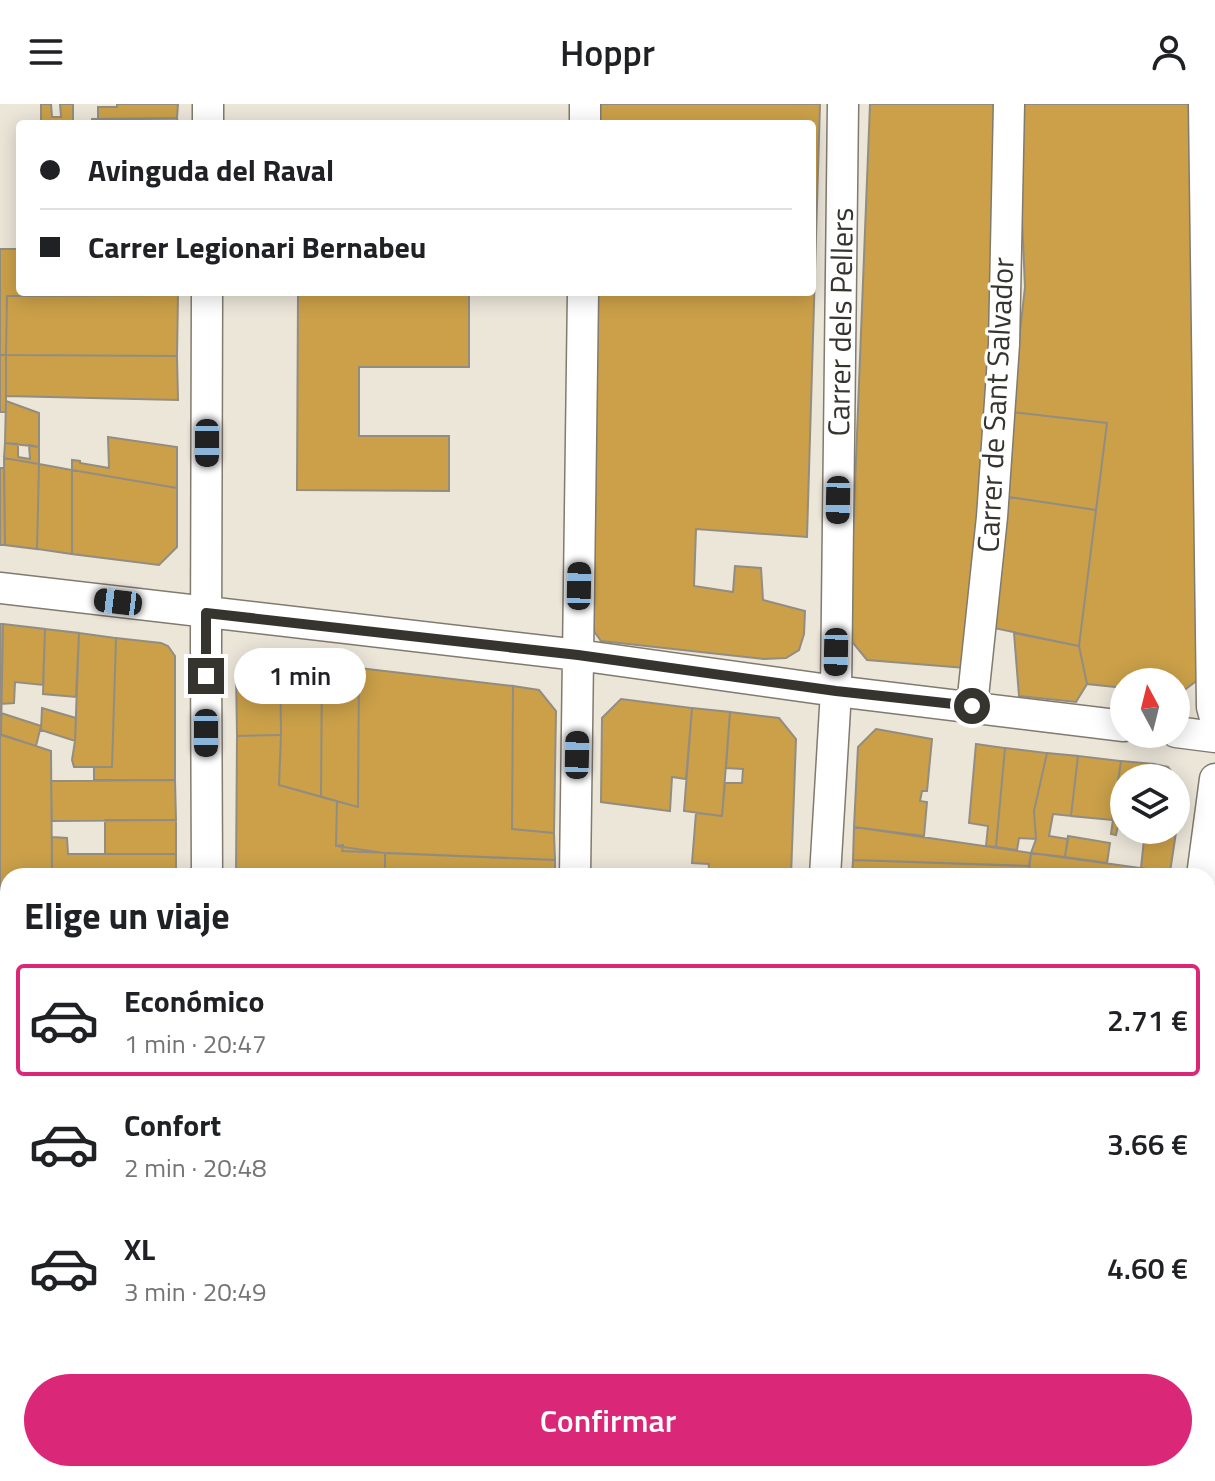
<!DOCTYPE html>
<html lang="es">
<meta charset="utf-8">
<style>
:root{--surface:#fff;--page:#f6f6f6;--text:#202124;--muted:#757577;--line:#e0e0e0;--accent:#db2777}
body{margin:0;font-family:"Titillium Web",sans-serif;background:var(--page);color:var(--text);height:100vh;display:flex;flex-direction:column;font-size:30px;white-space:nowrap}
*{box-sizing:border-box;margin:0}
p{font-size:26px;color:var(--muted)}
.icon{flex:none;width:44px;height:44px;fill:none;stroke:currentColor;stroke-width:2;stroke-linecap:round;stroke-linejoin:round}
.map{position:relative;flex:1;overflow:hidden}
.side{position:absolute;left:0px;top:764px;width:1216px;height:614px;display:flex;flex-direction:column;background:var(--surface);border-radius:24px 24px 0 0;box-shadow:0 4px 20px #0003}
.side>*{flex:none}
.top-card{position:absolute;left:16px;top:16px;width:800px;height:176px;border-radius:8px;box-shadow:0 4px 20px #0003;display:grid;align-content:center;height:176px;padding:0 24px;background:var(--surface)}
.needle{width:52px;rotate:353deg}
.controls{position:absolute;left:1110px;top:564px;display:grid;gap:16px}
.controls a{display:grid;place-items:center;width:80px;height:80px;border-radius:50%;background:var(--surface);box-shadow:0 4px 20px #0003;font-size:40px}
.end{position:absolute;width:36px;height:36px;margin:-18px;border:10px solid #36342f;background:#fff;box-shadow:0 0 0 4px #fff}
.from{border-radius:50%}
.bubble{position:absolute;height:56px;border-radius:28px;background:var(--surface);box-shadow:0 4px 20px #0003;font-size:26px;font-weight:600;line-height:56px;text-align:center}
.car{position:absolute;width:24px;height:48px;margin:-24px -12px;border-radius:10px;box-shadow:0 0 6px 2px #0007;background:linear-gradient(#222 24%,#8ab4d8 0 40%,#222 0 76%,#8ab4d8 0 86%,#222 0)}
.top-card b{display:flex;align-items:center;gap:28px;height:76px;font-size:30px}
.top-card b+b{border-top:2px solid var(--line)}
.top-card i{width:20px;height:20px;background:var(--text)}
ul{padding:0;list-style:none}
li{display:flex;align-items:center;gap:24px;height:112px;margin:0 16px 12px;padding:0 8px;border:4px solid transparent;border-radius:8px}
li div{flex:1}
li b{display:block;font-size:30px}
li em{font-style:normal;font-weight:600}
li.on{border-color:var(--accent)}
li>.icon{width:72px;height:72px;stroke-width:1.5}
h2{padding:0 24px;font-size:36px;line-height:96px}
.primary-button{display:flex;gap:16px;margin-top:auto;padding:16px 24px}
.primary-button a{flex:1;height:92px;border-radius:48px;background:var(--accent);color:#fff;font-size:32px;font-weight:600;line-height:92px;text-align:center}
header{display:flex;justify-content:space-between;align-items:center;height:104px;padding:0 24px;background:var(--surface);font-size:36px;font-weight:600}
.map>svg:first-child{display:block}
.building{fill:#cba049;stroke:#938d81;stroke-width:2}
.lines{fill:none;stroke-linecap:round;stroke-linejoin:round}
.street-casing{stroke:#807a6f;stroke-width:33}
.path{stroke:#9f9b91;stroke-width:5;stroke-dasharray:4 4;stroke-linecap:butt}
.street{stroke:#fff;stroke-width:30}
.route{stroke:#36342f;stroke-width:10}
.labels{text-anchor:middle;stroke-width:6;stroke-linejoin:round;paint-order:stroke}
.street-label{font-size:30px;fill:#36342f;stroke:#fff}
</style>
<header><svg class="icon" aria-label="menu" viewBox="0 0 24 24"><path d="M4 6h16M4 12h16M4 18h16"/></svg>Hoppr<svg class="icon" aria-label="person" viewBox="0 0 24 24"><circle cx="12" cy="8" r="4"/><path d="M4 21q1-7 8-7t8 7"/></svg></header>
<div class="map">
<svg width="1215" height="1377" viewBox="0 0 1215 1377">
<rect width="100%" height="100%" fill="#ece6d9"/>
<!-- building -->
<path class="building" d="M 41,0 L 51,0 L 52,13 L 61,13 L 60,0 L 73,0 L 73,20 L 41,20 Z
M 117,0 L 178,0 L 177,14 L 98,16 L 98,3 L 117,3 Z
M 600,0 L 820,0 L 807,433 L 696,425 L 694,482 L 733,488 L 735,462 L 761,464 L 763,496 L 805,507 L 804,530 L 799,546 L 786,554 L 764,555 L 601,537 L 589,520 L 596,188 L 812,188 L 812,20 L 599,20 Z
M 870,0 L 999,0 L 998,329 L 965,564 L 867,556 L 849,534 Z
M 1017,0 L 1193,0 L 1199,575 L 1179,590 L 1176,590 L 1176,578 L 1124,578 L 1124,584 L 1087,580 L 1079,542 L 1107,319 L 1011,308 L 1025,183 Z
M 177,14 L 178,20 L 92,20 L 92,15 Z
M 0,145 L 20,145 L 20,188 L 178,188 L 178,191 L 7,192 L 6,251 L 0,251 Z
M 298,188 L 353,188 L 353,191 L 469,191 L 469,263 L 359,263 L 359,332 L 449,332 L 449,387 L 297,386 Z
M 178,191 L 177,252 L 6,251 L 7,192 Z
M 0,251 L 6,251 L 6,308 L 0,308 Z
M 6,251 L 177,252 L 178,296 L 6,292 Z
M 6,297 L 39,309 L 39,343 L 5,339 Z
M 1011,308 L 1107,319 L 1096,406 L 1009,393 Z
M 108,333 L 177,343 L 177,384 L 72,366 L 72,356 L 80,357 L 80,359 L 109,364 Z
M 5,339 L 18,340 L 18,353 L 30,355 L 29,341 L 39,343 L 39,360 L 4,354 Z
M 4,354 L 39,360 L 37,445 L 5,441 Z
M 39,360 L 72,366 L 72,450 L 37,445 Z
M 0,364 L 4,364 L 5,441 L 0,441 Z
M 72,366 L 177,384 L 177,443 L 159,461 L 72,450 Z
M 1009,393 L 1096,406 L 1079,542 L 994,524 Z
M 0,520 L 3,520 L 1,631 L 0,630 Z
M 3,520 L 45,525 L 43,581 L 15,578 L 14,599 L 1,600 Z
M 45,525 L 79,529 L 76,593 L 43,590 Z
M 79,529 L 116,534 L 112,663 L 74,663 L 72,656 L 75,637 Z
M 1014,529 L 1079,542 L 1087,580 L 1076,598 L 1019,592 Z
M 116,534 L 161,539 L 168,542 L 175,552 L 175,676 L 94,676 L 94,663 L 112,663 Z
M 255,551 L 280,554 L 281,631 L 237,632 L 236,567 Z
M 280,554 L 322,559 L 321,693 L 279,681 L 281,631 Z
M 322,559 L 359,564 L 358,703 L 321,693 Z
M 359,564 L 513,582 L 512,725 L 554,729 L 555,756 L 342,747 L 343,741 L 336,742 L 337,697 L 358,703 Z
M 513,582 L 539,586 L 556,607 L 554,729 L 512,725 Z
M 621,595 L 692,604 L 686,675 L 672,673 L 670,707 L 601,698 L 602,614 Z
M 42,604 L 76,614 L 75,637 L 41,626 Z
M 692,604 L 730,608 L 722,712 L 684,707 Z
M 730,608 L 779,614 L 796,635 L 791,772 L 708,772 L 709,760 L 692,759 L 696,709 L 722,712 L 725,679 L 742,679 L 743,665 L 726,664 Z
M 1,609 L 41,622 L 36,642 L 1,631 Z
M 876,625 L 932,635 L 927,687 L 922,687 L 920,697 L 927,698 L 924,732 L 854,723 L 858,643 Z
M 0,630 L 51,647 L 52,772 L 8,772 L 8,812 L 0,811 Z
M 281,631 L 279,681 L 337,697 L 336,742 L 385,749 L 385,772 L 236,772 L 237,632 Z
M 976,640 L 1005,644 L 996,743 L 986,742 L 988,722 L 969,719 Z
M 1005,644 L 1047,649 L 1034,707 L 1036,735 L 1019,734 L 1017,746 L 996,743 Z
M 1047,649 L 1078,652 L 1071,712 L 1053,710 L 1049,732 L 1068,735 L 1065,753 L 1031,749 L 1036,735 L 1034,707 Z
M 1078,652 L 1121,657 L 1112,716 L 1071,712 Z
M 1121,657 L 1154,660 L 1152,674 L 1124,674 L 1124,723 L 1118,722 L 1116,731 L 1111,730 Z
M 1154,660 L 1168,663 L 1183,683 L 1177,722 L 1176,674 L 1152,674 Z
M 175,676 L 176,716 L 52,717 L 51,677 Z
M 105,716 L 176,716 L 176,750 L 105,750 Z
M 1176,722 L 1177,722 L 1170,768 L 1141,764 L 1145,726 L 1176,726 Z
M 854,723 L 1031,749 L 1029,762 L 853,756 Z
M 1068,732 L 1110,739 L 1107,759 L 1065,753 Z
M 52,733 L 67,734 L 68,750 L 176,750 L 176,772 L 52,772 Z
M 385,749 L 555,756 L 555,772 L 385,772 Z
M 1031,749 L 1170,768 L 1170,772 L 1050,772 L 1050,769 L 1029,767 Z
M 853,756 L 1029,762 L 1029,772 L 852,772 Z
M 0,811 L 8,812 L 8,885 L 0,885 Z
M 1215,908 L 1215,947 L 1209,946 Z
M 0,916 L 8,917 L 8,1039 L 0,1038 Z
M 1209,946 L 1215,947 L 1215,985 L 1208,984 Z
M 1208,984 L 1215,985 L 1215,1026 L 1208,1025 Z
M 1208,1025 L 1215,1026 L 1215,1066 L 1208,1065 Z
M 1208,1065 L 1215,1066 L 1215,1105 L 1208,1104 Z
M 0,1101 L 8,1102 L 8,1184 L 0,1175 Z
M 1208,1104 L 1215,1105 L 1215,1143 L 1208,1142 Z
M 1208,1142 L 1215,1143 L 1215,1186 L 1208,1185 Z
M 0,1175 L 8,1184 L 8,1260 L 0,1251 Z
M 1208,1247 L 1215,1248 L 1215,1276 L 1208,1275 Z
M 1208,1328 L 1215,1329 L 1215,1347 L 1208,1347 Z
M 1208,1369 L 1215,1370 L 1215,1377 L 1152,1376 L 1152,1370 Z
M 118,1370 L 180,1370 L 180,1377 L 119,1377 L 115,1373 Z
M 239,1370 L 308,1370 L 308,1376 L 239,1377 Z
M 308,1370 L 405,1370 L 404,1377 L 308,1377 Z
M 416,1370 L 547,1370 L 547,1377 L 505,1377 Z
M 588,1370 L 663,1370 L 663,1377 L 588,1377 Z
M 663,1370 L 766,1370 L 765,1377 L 663,1377 Z
M 820,1370 L 909,1370 L 908,1377 L 820,1377 Z
M 909,1370 L 1090,1370 L 1089,1377 L 908,1377 Z
M 416,1371 L 456,1374 L 456,1377 L 416,1377 Z"/>
<g class="lines">
<defs>
<path id="street" d="M 1204,0 L 1212,603 L 1215,614
M 208,20 L 208,0
M 585,20 L 585,0
M 207,188 L 206,543 L 207,772
M 0,484 L 578,551 L 836,587 L 1124,622
M 972,602 L 992,413 L 1004,240 L 1009,0
M 1176,628 L 1215,633
M 575,772 L 583,188
M 825,772 L 836,587 L 843,0
M 1202,772 L 1215,675
M 0,1062 L 8,1063
M 1208,1217 L 1215,1218
M 0,1325 L 8,1333
M 45,1370 L 51,1377
M 213,1370 L 213,1377
M 565,1377 L 565,1370
M 795,1377 L 795,1370
M 1120,1377 L 1121,1370"/>
</defs>
<!-- street casing -->
<use href="#street" class="street-casing"/>
<!-- path -->
<path class="path" d="M 0,1371 L 5,1377"/>
<!-- street -->
<use href="#street" class="street"/>
</g>
<g class="lines">
<!-- route -->
<path class="route" d="M 206,572 L 206,509 L 578,551 L 836,587 L 972,602"/>
</g>
<g class="labels">
<!-- street labels -->
<g class="street-label">
<text transform="translate(841 218) rotate(-89)" y="10">Carrer dels Pellers</text>
<text transform="translate(996 301) rotate(-87)" y="10">Carrer de Sant Salvador</text>
</g>
</g>
</svg>
<div class="controls">
<a><svg class="needle" viewBox="-14 -14 28 28"><path d="M0-13l5 13h-10z" fill="#e53935"/><path d="M0 13l5-13h-10z" fill="#757577"/></svg></a>
<a><svg class="icon" aria-label="layers" viewBox="0 0 24 24"><path d="M12 4l9 5-9 5-9-5zM3 14l9 5 9-5"/></svg></a>
</div>
<i class="end from" style="left:972px;top:602px"></i>
<i class="end" style="left:206px;top:572px"></i>
<div class="bubble" style="left:234px;top:544px;width:132px">1 min</div>
<i class="car" style="left:207px;top:339px;rotate:180deg"></i>
<i class="car" style="left:838px;top:396px;rotate:181deg"></i>
<i class="car" style="left:579px;top:482px;rotate:1deg"></i>
<i class="car" style="left:118px;top:498px;rotate:277deg"></i>
<i class="car" style="left:836px;top:548px;rotate:181deg"></i>
<i class="car" style="left:206px;top:629px;rotate:180deg"></i>
<i class="car" style="left:577px;top:651px;rotate:1deg"></i>
<div class="top-card">
<b><i class="from"></i>Avinguda del Raval</b>
<b><i></i>Carrer Legionari Bernabeu</b>
</div>
<section class="side">
<h2>Elige un viaje</h2>
<ul>
<li class="on"><svg class="icon" aria-label="car" viewBox="0 0 24 24"><path d="M5 17H2v-5l4-1 3-4h7l3 4 3 1v5h-3M9 17h6M6 11h13"/><circle cx="7" cy="17" r="2"/><circle cx="17" cy="17" r="2"/></svg><div><b>Económico</b><p>1 min · 20:47</p></div><em>2.71 €</em></li>
<li><svg class="icon" aria-label="car" viewBox="0 0 24 24"><path d="M5 17H2v-5l4-1 3-4h7l3 4 3 1v5h-3M9 17h6M6 11h13"/><circle cx="7" cy="17" r="2"/><circle cx="17" cy="17" r="2"/></svg><div><b>Confort</b><p>2 min · 20:48</p></div><em>3.66 €</em></li>
<li><svg class="icon" aria-label="car" viewBox="0 0 24 24"><path d="M5 17H2v-5l4-1 3-4h7l3 4 3 1v5h-3M9 17h6M6 11h13"/><circle cx="7" cy="17" r="2"/><circle cx="17" cy="17" r="2"/></svg><div><b>XL</b><p>3 min · 20:49</p></div><em>4.60 €</em></li>
</ul>
<div class="primary-button"><a>Confirmar</a></div>
</section>
</div>
